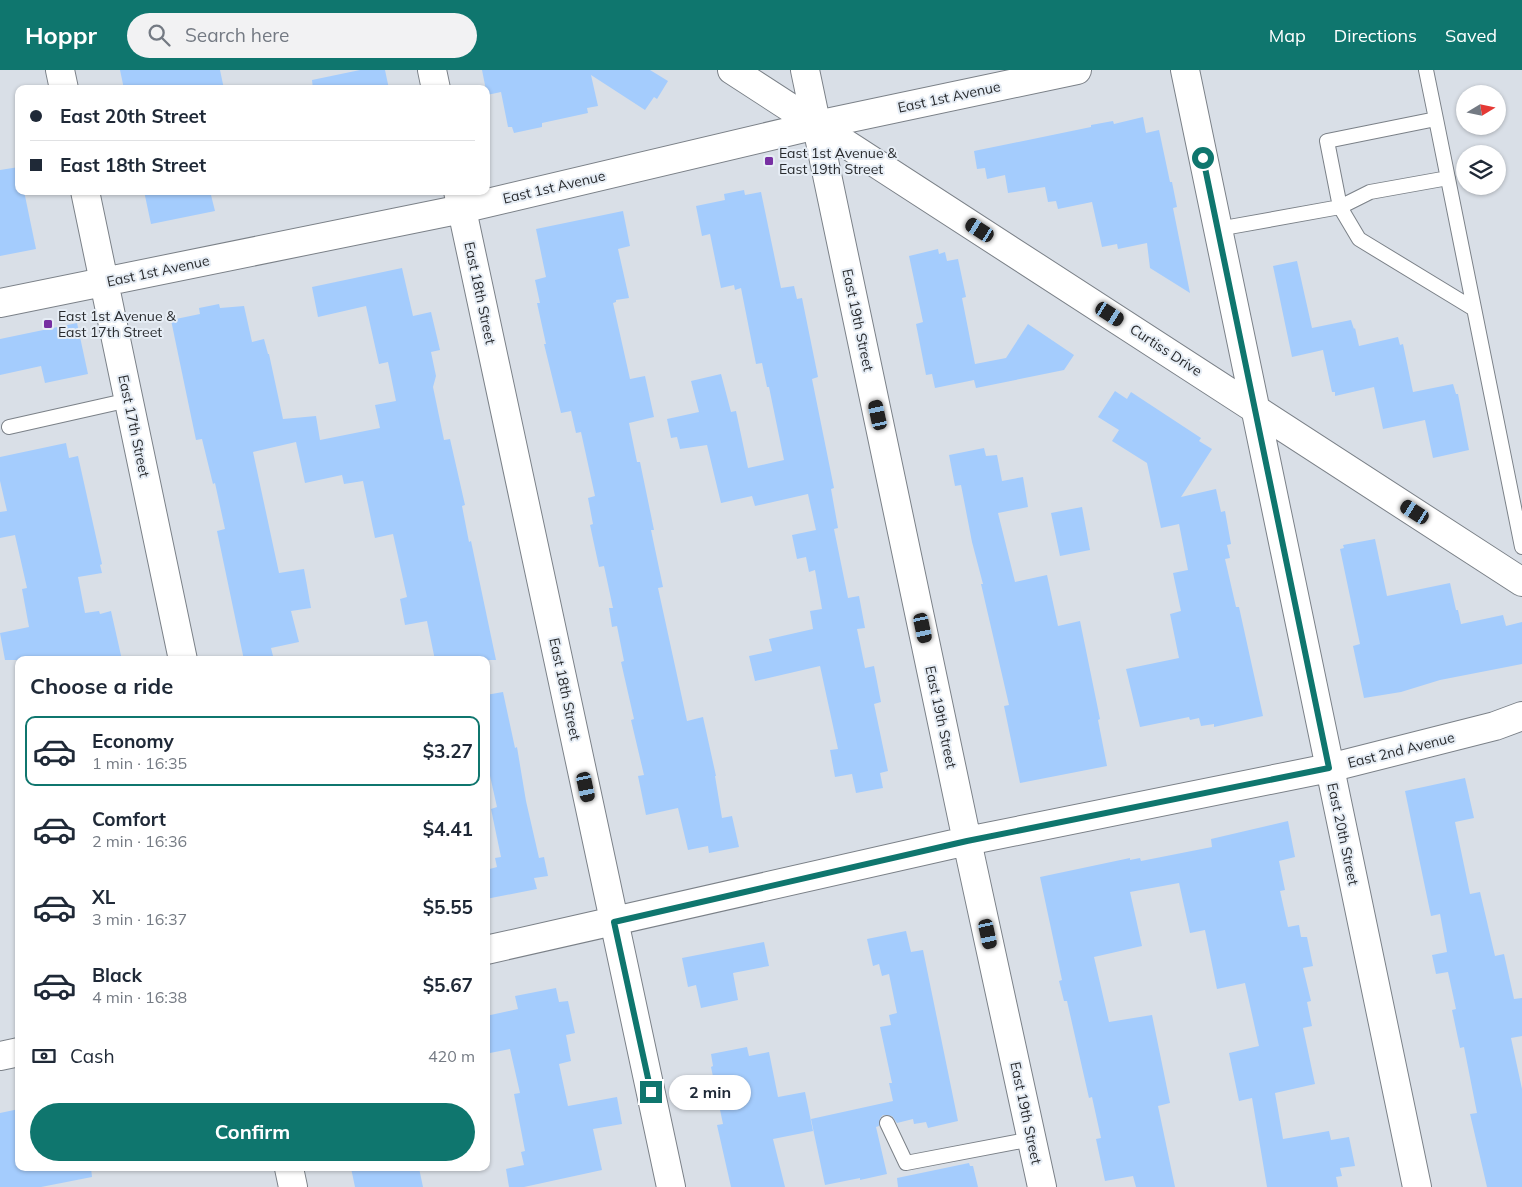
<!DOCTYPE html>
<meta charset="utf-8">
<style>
:root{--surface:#fff;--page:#f2f2f3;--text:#1f2937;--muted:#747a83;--line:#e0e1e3;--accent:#0f766e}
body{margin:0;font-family:Mulish,sans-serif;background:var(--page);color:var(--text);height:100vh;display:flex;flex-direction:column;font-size:19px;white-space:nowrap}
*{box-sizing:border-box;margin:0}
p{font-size:16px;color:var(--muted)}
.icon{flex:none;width:28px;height:28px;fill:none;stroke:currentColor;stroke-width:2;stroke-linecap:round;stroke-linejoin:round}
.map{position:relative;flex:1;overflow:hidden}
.side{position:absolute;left:15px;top:586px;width:475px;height:515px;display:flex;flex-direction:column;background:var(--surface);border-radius:10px;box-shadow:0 1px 4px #0004}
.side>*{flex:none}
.banner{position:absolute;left:15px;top:15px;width:475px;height:110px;border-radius:10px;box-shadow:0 1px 4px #0004;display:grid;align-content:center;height:110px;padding:0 15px;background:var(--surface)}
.needle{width:32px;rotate:80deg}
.fabs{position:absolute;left:1456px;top:15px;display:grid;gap:10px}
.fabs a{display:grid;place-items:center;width:50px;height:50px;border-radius:50%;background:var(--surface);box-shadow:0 1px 4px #0004;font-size:25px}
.end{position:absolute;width:22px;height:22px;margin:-11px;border:6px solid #0f766e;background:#fff;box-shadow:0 0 0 2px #fff}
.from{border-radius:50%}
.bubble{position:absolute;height:35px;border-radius:18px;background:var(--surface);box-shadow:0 1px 4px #0004;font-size:16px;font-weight:700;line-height:35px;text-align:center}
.car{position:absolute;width:15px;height:30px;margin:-15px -8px;border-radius:6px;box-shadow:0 0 4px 1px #0007;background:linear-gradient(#222 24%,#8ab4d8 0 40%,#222 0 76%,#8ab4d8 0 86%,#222 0)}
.banner b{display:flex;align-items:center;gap:18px;height:48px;font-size:19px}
.banner b+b{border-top:1px solid var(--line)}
.banner i{width:12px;height:12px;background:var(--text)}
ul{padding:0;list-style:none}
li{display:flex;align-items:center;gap:15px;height:70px;margin:0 10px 8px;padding:0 5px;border:2px solid transparent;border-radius:10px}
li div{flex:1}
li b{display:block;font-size:19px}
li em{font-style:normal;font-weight:700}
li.on{border-color:var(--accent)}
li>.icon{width:45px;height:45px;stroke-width:1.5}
h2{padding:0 15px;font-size:22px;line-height:60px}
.pay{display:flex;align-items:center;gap:12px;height:55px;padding:0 15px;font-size:19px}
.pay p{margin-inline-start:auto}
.cta{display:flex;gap:10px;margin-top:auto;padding:10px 15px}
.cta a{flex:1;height:58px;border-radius:30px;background:var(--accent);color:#fff;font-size:20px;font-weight:700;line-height:58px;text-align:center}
header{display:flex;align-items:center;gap:30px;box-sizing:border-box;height:70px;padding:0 25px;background:var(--accent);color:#fff}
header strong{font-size:24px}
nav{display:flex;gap:28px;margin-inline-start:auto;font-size:18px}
.search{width:350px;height:45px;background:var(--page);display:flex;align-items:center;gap:12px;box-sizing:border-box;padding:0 18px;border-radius:28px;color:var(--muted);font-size:19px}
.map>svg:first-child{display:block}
.building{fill:#a4ccfd}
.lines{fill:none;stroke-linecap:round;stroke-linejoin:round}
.service-casing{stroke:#7b8188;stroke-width:16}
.minor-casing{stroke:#7b8188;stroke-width:30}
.tertiary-casing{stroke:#7b8188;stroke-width:30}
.service{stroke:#fff;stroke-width:14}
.minor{stroke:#fff;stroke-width:28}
.tertiary{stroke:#fff;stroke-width:28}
.route{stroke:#0f766e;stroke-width:6}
.poi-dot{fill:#772fa2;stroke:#e6edf5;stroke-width:2}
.labels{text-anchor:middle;stroke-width:4;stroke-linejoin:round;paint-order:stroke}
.street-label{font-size:14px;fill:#282a2d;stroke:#e6edf5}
.poi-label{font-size:14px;fill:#282a2d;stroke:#e6edf5;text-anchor:start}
</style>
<header>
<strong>Hoppr</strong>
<div class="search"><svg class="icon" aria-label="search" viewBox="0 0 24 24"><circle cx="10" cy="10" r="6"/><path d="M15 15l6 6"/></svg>Search here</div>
<nav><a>Map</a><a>Directions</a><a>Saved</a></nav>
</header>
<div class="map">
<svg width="1522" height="1117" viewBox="0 0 1522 1117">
<rect width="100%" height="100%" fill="#d9dfe7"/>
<!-- building -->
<path class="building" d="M 120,0 L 220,0 L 224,19 L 124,19 Z
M 360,0 L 385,0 L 389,19 L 313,19 L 312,10 Z
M 482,0 L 650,0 L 668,11 L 657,29 L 654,27 L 645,40 L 591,5 L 598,36 L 587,38 L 588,43 L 542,53 L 542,57 L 514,63 L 512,57 L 508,57 L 501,22 L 487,25 Z
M 1143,47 L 1146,63 L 1159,60 L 1170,112 L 1172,112 L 1177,137 L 1173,138 L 1190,223 L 1150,198 L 1147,173 L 1118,179 L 1117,174 L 1102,177 L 1092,132 L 1058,139 L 1056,131 L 1048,132 L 1045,117 L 1008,123 L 1005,105 L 987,109 L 985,98 L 977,99 L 974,81 L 1091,57 L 1091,55 L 1113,51 L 1114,54 Z
M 19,97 L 19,121 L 24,121 L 36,179 L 0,186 L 0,100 Z
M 744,120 L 745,125 L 761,122 L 781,218 L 794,216 L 797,229 L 802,228 L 818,307 L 812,309 L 834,418 L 831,419 L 838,458 L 834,459 L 848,528 L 859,526 L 865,558 L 857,559 L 865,598 L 874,596 L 881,632 L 874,634 L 888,701 L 880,703 L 883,718 L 856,723 L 852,704 L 835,707 L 830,680 L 838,679 L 820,596 L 755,611 L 749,586 L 772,581 L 769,569 L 813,559 L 810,541 L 822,539 L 815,500 L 809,502 L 806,487 L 797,489 L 792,465 L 816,460 L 808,424 L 755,436 L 752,426 L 721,433 L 707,375 L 680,379 L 677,367 L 671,368 L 667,349 L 699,342 L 691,311 L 721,304 L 731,342 L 736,341 L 748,398 L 784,390 L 769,317 L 767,317 L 762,293 L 756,294 L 741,218 L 735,220 L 734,215 L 721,218 L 710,164 L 702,166 L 696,136 L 725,130 L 724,124 Z
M 144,121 L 210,121 L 215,141 L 151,154 Z
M 623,141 L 630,176 L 618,179 L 629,228 L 616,230 L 616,232 L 613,233 L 630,309 L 645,306 L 654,347 L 629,353 L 637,392 L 640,392 L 654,460 L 651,460 L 663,517 L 658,518 L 687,651 L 703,647 L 716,706 L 715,706 L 722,748 L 732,746 L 739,777 L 709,783 L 708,776 L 688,780 L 678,738 L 646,745 L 638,706 L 644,705 L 631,650 L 634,649 L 621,592 L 624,591 L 617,556 L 612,557 L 609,538 L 613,538 L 604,496 L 599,497 L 590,455 L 593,454 L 588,428 L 595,426 L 581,362 L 576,363 L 571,341 L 561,343 L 544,274 L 546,274 L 537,233 L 540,233 L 535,210 L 546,207 L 536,159 Z
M 938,179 L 939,184 L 945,182 L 947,191 L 958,189 L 966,227 L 962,228 L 975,294 L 1006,288 L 1028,254 L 1074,285 L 1064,300 L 976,318 L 974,310 L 935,318 L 932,304 L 926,305 L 916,254 L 923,252 L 909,186 Z
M 1297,191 L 1312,258 L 1351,250 L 1354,259 L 1355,258 L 1359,276 L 1398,267 L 1400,275 L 1403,274 L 1413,322 L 1453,314 L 1456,324 L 1458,324 L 1469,380 L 1433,388 L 1425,350 L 1383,359 L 1374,317 L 1335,326 L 1335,322 L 1332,322 L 1323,280 L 1292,287 L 1273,196 Z
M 402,198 L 413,246 L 431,242 L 440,280 L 431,282 L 436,306 L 433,317 L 444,370 L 450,369 L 465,435 L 462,436 L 469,472 L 471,471 L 496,590 L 435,590 L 427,551 L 405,555 L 400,529 L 407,527 L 393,464 L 375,468 L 363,411 L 344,414 L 342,405 L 305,413 L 296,372 L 253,382 L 279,503 L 304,499 L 311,538 L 291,541 L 299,572 L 271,578 L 274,590 L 244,590 L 217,461 L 225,459 L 215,413 L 213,414 L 202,369 L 196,370 L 171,250 L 200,244 L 199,238 L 219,234 L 220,238 L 244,236 L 252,272 L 264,269 L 268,284 L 269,284 L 283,349 L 316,346 L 320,370 L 380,358 L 375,335 L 396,331 L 388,292 L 379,294 L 366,236 L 318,247 L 312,217 Z
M 77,253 L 88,304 L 45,313 L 41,296 L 0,305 L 0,269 Z
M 1115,321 L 1127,329 L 1131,322 L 1201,368 L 1199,371 L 1212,379 L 1181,427 L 1216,419 L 1221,442 L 1225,441 L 1231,474 L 1227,475 L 1230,488 L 1225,489 L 1236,537 L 1239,537 L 1263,646 L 1214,657 L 1214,654 L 1201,656 L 1199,648 L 1190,650 L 1189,647 L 1140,657 L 1126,599 L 1179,588 L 1170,544 L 1181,541 L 1173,503 L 1188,500 L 1179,454 L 1161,458 L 1147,393 L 1112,371 L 1119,360 L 1098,347 Z
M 66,373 L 69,388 L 78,386 L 102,494 L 100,495 L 102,503 L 78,507 L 85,543 L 99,541 L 100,544 L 111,541 L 122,590 L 5,590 L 0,563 L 29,557 L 22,519 L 27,518 L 15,465 L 0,468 L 0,442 L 7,441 L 0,411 L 0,387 Z
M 984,378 L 986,386 L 997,385 L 1002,411 L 1023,407 L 1028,437 L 998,443 L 1015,512 L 1047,505 L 1058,556 L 1080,551 L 1100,649 L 1098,650 L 1107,696 L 1020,713 L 1004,636 L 1009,635 L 981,514 L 983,514 L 972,472 L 961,415 L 955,416 L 949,385 Z
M 1082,437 L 1090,480 L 1060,486 L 1051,443 Z
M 1375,469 L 1387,526 L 1450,513 L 1456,540 L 1458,540 L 1461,554 L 1503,545 L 1506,556 L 1522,552 L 1522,594 L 1440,610 L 1401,622 L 1364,628 L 1353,576 L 1360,574 L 1340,479 L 1344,478 L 1343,475 Z
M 503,622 L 515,678 L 517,677 L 526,731 L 539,788 L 544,787 L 548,806 L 534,808 L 537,819 L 486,829 L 486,800 L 497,797 L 495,788 L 501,787 L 491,739 L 497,737 L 486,688 L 486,625 Z
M 1465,708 L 1474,748 L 1455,752 L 1470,824 L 1480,822 L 1495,886 L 1504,884 L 1514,929 L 1522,928 L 1522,966 L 1511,968 L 1522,1019 L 1522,1117 L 1487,1117 L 1470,1044 L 1477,1043 L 1464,977 L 1460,978 L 1452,940 L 1456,939 L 1448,902 L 1436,904 L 1432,885 L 1447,882 L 1440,844 L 1431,846 L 1405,721 Z
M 1288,751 L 1295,787 L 1279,791 L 1285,820 L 1280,821 L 1288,857 L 1299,855 L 1301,867 L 1307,867 L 1313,896 L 1303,898 L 1311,931 L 1307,932 L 1312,956 L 1303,958 L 1315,1014 L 1275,1023 L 1283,1069 L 1329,1061 L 1331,1070 L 1349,1067 L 1355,1096 L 1340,1098 L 1342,1106 L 1336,1107 L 1338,1117 L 1267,1117 L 1252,1028 L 1239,1031 L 1229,983 L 1259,976 L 1245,913 L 1217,919 L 1205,860 L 1190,863 L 1179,813 L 1130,822 L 1142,876 L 1094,887 L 1109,952 L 1152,945 L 1170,1033 L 1158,1036 L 1175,1117 L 1136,1117 L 1133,1106 L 1105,1111 L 1096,1069 L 1101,1068 L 1092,1027 L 1089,1028 L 1067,931 L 1064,931 L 1059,911 L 1062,910 L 1040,807 L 1130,788 L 1130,790 L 1140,788 L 1141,791 L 1212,777 L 1211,769 Z
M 906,861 L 911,882 L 923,880 L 958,1051 L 928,1058 L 926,1052 L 914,1054 L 913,1049 L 897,1053 L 892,1046 L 883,1045 L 880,1048 L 879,1056 L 876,1057 L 887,1104 L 860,1110 L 860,1108 L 825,1115 L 811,1049 L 893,1031 L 889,1013 L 892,1013 L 880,957 L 891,955 L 889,945 L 897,943 L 889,904 L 882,906 L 879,894 L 873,896 L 867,869 Z
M 764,872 L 769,896 L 733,903 L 738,930 L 701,938 L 696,915 L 688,917 L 682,888 Z
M 556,918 L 559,932 L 568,931 L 575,963 L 566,965 L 571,991 L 559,994 L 568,1036 L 617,1027 L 622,1054 L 593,1059 L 602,1100 L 524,1117 L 509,1117 L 506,1099 L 524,1095 L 521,1082 L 525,1081 L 514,1024 L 520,1023 L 510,979 L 490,983 L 486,968 L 486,946 L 518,939 L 515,926 Z
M 747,977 L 749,986 L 769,982 L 778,1027 L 805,1022 L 813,1061 L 773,1069 L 785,1117 L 731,1117 L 717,1055 L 723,1054 L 711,997 L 713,996 L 711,984 Z
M 19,1039 L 19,1098 L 91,1098 L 92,1107 L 41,1117 L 0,1117 L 0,1043 Z
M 969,1093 L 970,1096 L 973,1096 L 978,1117 L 898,1117 L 897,1108 Z
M 351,1098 L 419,1098 L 423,1117 L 355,1117 Z"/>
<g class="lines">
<defs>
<path id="service" d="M 1436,49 L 1522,477
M 1448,108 L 1370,122 L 1340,137 L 1359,169 L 1474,239
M 1218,159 L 1340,137 L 1327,71 L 1436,49 L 1426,0
M 9,357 L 129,330
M 887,1053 L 906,1093 L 1032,1069"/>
<path id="minor" d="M 432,0 L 436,19
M 732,0 L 1522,512
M 805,0 L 967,771 L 1042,1117
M 1185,0 L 1417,1117
M 458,121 L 671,1117
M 486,880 L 967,771 L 1329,698 L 1495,656 L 1522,646
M 0,986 L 19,982"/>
<path id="tertiary" d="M 60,0 L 64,19
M 85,121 L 183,590
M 0,233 L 462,139 L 817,55 L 1077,0
M 289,1098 L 293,1117"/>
</defs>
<!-- service casing -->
<use href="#service" class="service-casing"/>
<!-- minor casing -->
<use href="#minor" class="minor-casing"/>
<!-- tertiary casing -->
<use href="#tertiary" class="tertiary-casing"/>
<!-- service -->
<use href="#service" class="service"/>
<!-- minor -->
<use href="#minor" class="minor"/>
<!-- tertiary -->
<use href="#tertiary" class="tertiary"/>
</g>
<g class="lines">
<!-- route -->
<path class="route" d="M 651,1022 L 614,852 L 967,771 L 1329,698 L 1203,88"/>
</g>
<!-- markers -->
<g class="poi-dot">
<rect x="764" y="86" width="10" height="10" rx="2.5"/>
<rect x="43" y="249" width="10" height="10" rx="2.5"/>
</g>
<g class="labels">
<!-- street labels -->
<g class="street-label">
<text transform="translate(949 27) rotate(-12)" y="5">East 1st Avenue</text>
<text transform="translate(554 117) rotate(-13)" y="5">East 1st Avenue</text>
<text transform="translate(158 201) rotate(-12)" y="5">East 1st Avenue</text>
<text transform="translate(480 223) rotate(78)" y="5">East 18th Street</text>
<text transform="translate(858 250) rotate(78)" y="5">East 19th Street</text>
<text transform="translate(1166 280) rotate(33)" y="5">Curtiss Drive</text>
<text transform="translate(134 356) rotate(78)" y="5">East 17th Street</text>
<text transform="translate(565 619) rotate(78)" y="5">East 18th Street</text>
<text transform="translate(941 647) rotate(78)" y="5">East 19th Street</text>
<text transform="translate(1401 680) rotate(-14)" y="5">East 2nd Avenue</text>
<text transform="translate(1343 764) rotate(78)" y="5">East 20th Street</text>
<text transform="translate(1026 1043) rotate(78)" y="5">East 19th Street</text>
</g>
<!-- poi labels -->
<g class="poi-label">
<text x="779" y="88">East 1st Avenue &amp;<tspan x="779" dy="16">East 19th Street</tspan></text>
<text x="58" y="251">East 1st Avenue &amp;<tspan x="58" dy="16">East 17th Street</tspan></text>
</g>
</g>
</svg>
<div class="fabs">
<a><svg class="needle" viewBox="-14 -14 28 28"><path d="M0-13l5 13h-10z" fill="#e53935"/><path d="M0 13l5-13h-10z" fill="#747a83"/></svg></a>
<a><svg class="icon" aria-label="layers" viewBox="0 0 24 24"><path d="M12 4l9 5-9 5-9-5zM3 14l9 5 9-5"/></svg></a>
</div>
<i class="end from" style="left:1203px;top:88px"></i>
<i class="end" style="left:651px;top:1022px"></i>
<div class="bubble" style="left:669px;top:1005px;width:82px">2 min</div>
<i class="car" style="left:980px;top:160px;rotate:303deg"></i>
<i class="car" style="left:1110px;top:244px;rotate:123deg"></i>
<i class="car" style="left:878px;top:345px;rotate:348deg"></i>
<i class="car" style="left:1415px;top:442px;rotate:303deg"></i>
<i class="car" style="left:923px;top:558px;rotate:168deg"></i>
<i class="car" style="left:586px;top:717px;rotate:168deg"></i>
<i class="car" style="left:988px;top:864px;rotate:168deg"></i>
<div class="banner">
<b><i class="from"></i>East 20th Street</b>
<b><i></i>East 18th Street</b>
</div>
<section class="side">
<h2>Choose a ride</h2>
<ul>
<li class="on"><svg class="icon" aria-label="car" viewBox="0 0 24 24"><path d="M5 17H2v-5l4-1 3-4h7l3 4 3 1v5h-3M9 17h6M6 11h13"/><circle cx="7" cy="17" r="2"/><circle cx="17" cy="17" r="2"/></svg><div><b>Economy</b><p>1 min · 16:35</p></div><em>$3.27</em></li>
<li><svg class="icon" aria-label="car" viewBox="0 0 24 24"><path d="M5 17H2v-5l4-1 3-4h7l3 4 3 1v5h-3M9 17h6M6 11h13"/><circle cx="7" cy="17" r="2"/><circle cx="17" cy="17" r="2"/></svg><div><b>Comfort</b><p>2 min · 16:36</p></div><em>$4.41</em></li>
<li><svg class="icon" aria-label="car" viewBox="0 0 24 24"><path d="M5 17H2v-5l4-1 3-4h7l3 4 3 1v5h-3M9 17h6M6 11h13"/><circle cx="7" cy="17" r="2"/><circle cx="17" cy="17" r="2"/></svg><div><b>XL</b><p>3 min · 16:37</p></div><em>$5.55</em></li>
<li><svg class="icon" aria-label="car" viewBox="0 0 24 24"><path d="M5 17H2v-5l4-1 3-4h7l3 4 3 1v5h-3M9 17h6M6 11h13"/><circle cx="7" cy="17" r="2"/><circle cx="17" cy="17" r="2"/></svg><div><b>Black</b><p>4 min · 16:38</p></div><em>$5.67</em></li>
</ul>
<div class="pay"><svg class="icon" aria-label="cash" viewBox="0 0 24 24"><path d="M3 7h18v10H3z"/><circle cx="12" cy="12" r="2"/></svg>Cash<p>420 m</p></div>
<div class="cta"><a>Confirm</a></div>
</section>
</div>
